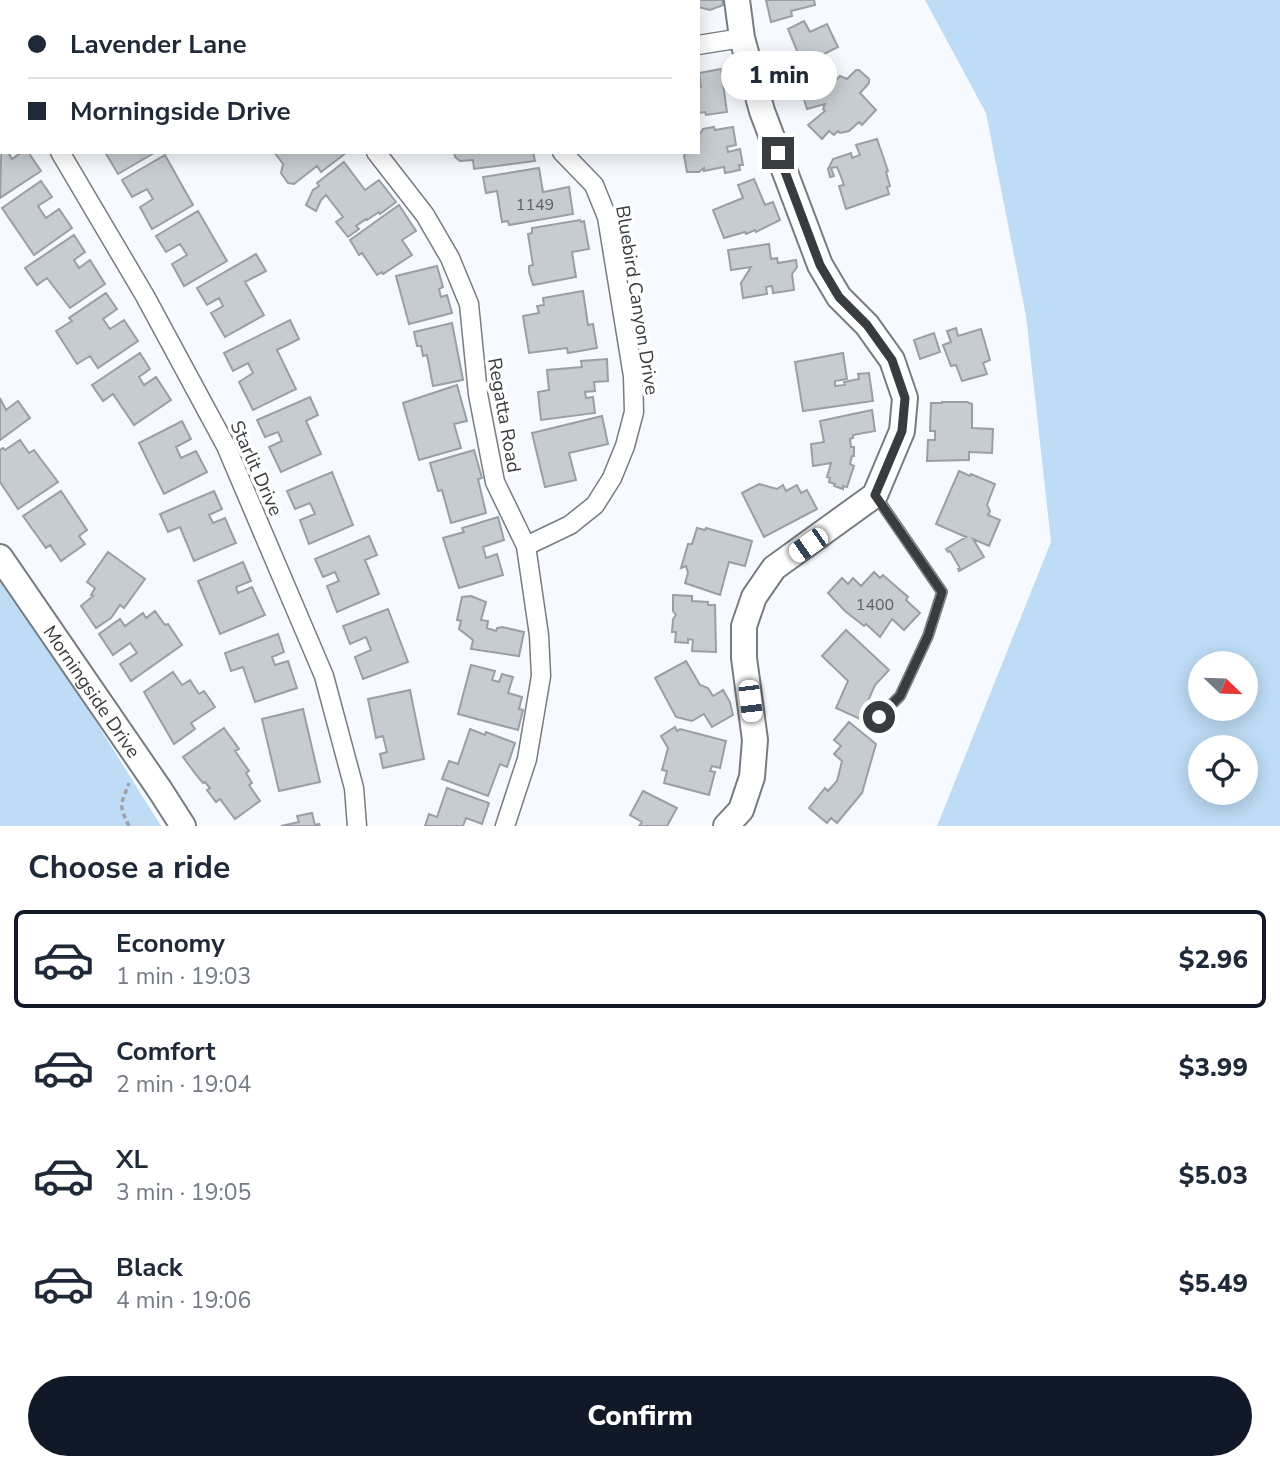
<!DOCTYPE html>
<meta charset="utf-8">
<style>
:root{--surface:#fff;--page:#f2f2f3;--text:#1f2937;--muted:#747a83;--line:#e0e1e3;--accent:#111827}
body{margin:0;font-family:"Nunito Sans",sans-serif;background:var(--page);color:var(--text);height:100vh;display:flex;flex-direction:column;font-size:26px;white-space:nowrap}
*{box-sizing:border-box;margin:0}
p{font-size:23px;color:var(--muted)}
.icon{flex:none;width:38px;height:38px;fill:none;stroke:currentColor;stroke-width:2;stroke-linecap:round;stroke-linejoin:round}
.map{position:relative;height:826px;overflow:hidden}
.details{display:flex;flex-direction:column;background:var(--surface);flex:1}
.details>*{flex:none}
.top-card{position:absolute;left:0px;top:0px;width:700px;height:154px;box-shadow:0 4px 18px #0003;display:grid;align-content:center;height:154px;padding:0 28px;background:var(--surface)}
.needle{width:46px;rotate:113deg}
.tools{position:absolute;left:1188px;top:651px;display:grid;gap:14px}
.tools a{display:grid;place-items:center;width:70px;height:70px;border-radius:50%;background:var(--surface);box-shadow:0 4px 18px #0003;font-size:35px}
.end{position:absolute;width:32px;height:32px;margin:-16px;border:9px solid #393c3e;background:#fff;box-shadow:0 0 0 4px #fff}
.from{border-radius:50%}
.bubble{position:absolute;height:49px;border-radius:24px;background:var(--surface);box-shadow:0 4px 18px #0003;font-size:23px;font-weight:800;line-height:49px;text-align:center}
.car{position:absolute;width:21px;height:42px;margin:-21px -10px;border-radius:9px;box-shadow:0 0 5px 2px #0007;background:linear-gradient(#fff 24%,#345 0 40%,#fff 0 76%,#345 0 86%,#fff 0)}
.top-card b{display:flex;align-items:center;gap:24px;height:66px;font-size:26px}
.top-card b+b{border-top:2px solid var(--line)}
.top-card i{width:18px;height:18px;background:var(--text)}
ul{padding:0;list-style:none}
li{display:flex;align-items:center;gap:21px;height:98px;margin:0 14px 10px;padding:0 14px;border:4px solid transparent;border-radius:10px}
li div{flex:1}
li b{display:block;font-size:26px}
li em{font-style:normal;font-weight:800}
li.active{border-color:var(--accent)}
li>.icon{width:63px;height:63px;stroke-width:1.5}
h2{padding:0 28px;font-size:32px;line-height:84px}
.button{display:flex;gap:14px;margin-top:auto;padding:14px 28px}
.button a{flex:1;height:80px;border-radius:42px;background:var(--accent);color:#fff;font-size:28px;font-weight:800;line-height:80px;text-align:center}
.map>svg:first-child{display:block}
.green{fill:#bedcf6;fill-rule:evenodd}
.building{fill:#c6ccd1;stroke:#999fa4;stroke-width:2}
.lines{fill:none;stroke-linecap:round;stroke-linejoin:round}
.lane-casing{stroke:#777c81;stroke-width:12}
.street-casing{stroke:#777c81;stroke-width:21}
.secondary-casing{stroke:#777c81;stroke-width:28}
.path{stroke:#9fa2a6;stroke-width:3.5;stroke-dasharray:5 3.5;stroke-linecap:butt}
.lane{stroke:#fff;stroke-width:9}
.street{stroke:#fff;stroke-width:18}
.secondary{stroke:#fff;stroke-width:24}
.route{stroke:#393c3e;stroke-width:9}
.labels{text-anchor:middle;stroke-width:7;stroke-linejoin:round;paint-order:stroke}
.number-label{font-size:16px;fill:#5c6063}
.street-label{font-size:19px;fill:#393c3e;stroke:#fff}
</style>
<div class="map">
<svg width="1280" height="826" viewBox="0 0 1280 826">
<rect width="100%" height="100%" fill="#f6faff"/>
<!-- green -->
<path class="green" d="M 925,0 L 1280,0 L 1280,826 L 937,826 L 1051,542 L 1026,316 L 986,113 ZM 1200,663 L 1246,663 L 1246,709 L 1200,709 ZM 1200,747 L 1246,747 L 1246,793 L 1200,793 Z
M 0,568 L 161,826 L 0,826 Z"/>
<!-- building -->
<path class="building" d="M 15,0 L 60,0 L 61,2 L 16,2 Z
M 146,0 L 197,0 L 199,2 L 146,2 Z
M 685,0 L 722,0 L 723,5 L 710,10 L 698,7 L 698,2 Z
M 766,0 L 814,0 L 815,5 L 791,11 L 792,16 L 771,22 Z
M 804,21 L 810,32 L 827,24 L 838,47 L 818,57 L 824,69 L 811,76 L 810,73 L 791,82 L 781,61 L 798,53 L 788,29 Z
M 721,69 L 727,112 L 706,115 L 705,112 L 698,113 L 698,88 L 701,87 L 699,73 Z
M 856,70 L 859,70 L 869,79 L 869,83 L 860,93 L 876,110 L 862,125 L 859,122 L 849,131 L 840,133 L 838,131 L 834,135 L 829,131 L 822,139 L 808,125 L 825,111 L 823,109 L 825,104 L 807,109 L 800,87 L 821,81 L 823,88 L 830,86 L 840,76 L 847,79 Z
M 2,127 L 2,152 L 8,152 L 12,159 L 22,152 L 28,152 L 41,171 L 0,198 Z
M 714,127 L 715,130 L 733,127 L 736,145 L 727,147 L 728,152 L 740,149 L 743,165 L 739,165 L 740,170 L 725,173 L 724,167 L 704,171 L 704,168 L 699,172 L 687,172 L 684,156 L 687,152 L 698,152 L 698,137 L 703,129 Z
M 877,139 L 888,171 L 886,172 L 890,186 L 887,187 L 889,194 L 846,209 L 839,186 L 844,185 L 840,174 L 837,167 L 831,168 L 834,176 L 830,177 L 828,169 L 833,159 L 851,153 L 852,158 L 860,155 L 856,145 Z
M 105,152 L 154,152 L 154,153 L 118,174 Z
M 274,152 L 345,152 L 346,153 L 321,172 L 317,166 L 294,184 L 288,183 L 281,173 L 283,164 Z
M 454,152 L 533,152 L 535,161 L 474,169 L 473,160 L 460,161 L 455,157 Z
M 165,155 L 193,205 L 152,229 L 140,207 L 153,199 L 147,189 L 132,197 L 122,180 Z
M 344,162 L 365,190 L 379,180 L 396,202 L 380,214 L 379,212 L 367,220 L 366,219 L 356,226 L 359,229 L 348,237 L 336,222 L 343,217 L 326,195 L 321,200 L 316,211 L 306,205 L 313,190 L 319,186 L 317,183 Z
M 539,168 L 543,192 L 569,187 L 573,214 L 509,225 L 508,221 L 502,222 L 497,191 L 486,193 L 483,177 Z
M 754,179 L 765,205 L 773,202 L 780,220 L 756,232 L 755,230 L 746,234 L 745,232 L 724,238 L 713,210 L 743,198 L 738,185 Z
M 41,181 L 52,197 L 38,206 L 46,218 L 59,209 L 72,228 L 34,255 L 2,208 Z
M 399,205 L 416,231 L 402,240 L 412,255 L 383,274 L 382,272 L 377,275 L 362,253 L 359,255 L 350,240 Z
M 198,211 L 227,261 L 184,286 L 172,264 L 187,255 L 180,244 L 166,252 L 156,236 Z
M 580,220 L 581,222 L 584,221 L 589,249 L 572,252 L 576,277 L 533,285 L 529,272 L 529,266 L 533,265 L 528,234 L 532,233 L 532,228 Z
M 74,235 L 85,252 L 74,260 L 79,268 L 90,260 L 105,284 L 70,308 L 47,278 L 37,285 L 25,268 Z
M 769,244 L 771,259 L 777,258 L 778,263 L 796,260 L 797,267 L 792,274 L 794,290 L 773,293 L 772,286 L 766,287 L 767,294 L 743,298 L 741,283 L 751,267 L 731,270 L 728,250 Z
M 256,254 L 266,271 L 245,282 L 264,315 L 225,337 L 211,313 L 223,306 L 219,298 L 207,305 L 197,288 Z
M 437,266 L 443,287 L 439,289 L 441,297 L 447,295 L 452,313 L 409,324 L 396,276 Z
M 583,291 L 588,325 L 593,324 L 597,348 L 568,353 L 567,348 L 529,353 L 523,316 L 539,313 L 537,306 L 544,305 L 543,298 Z
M 106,293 L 117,309 L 103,319 L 110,329 L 124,320 L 138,341 L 98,368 L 90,356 L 77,364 L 56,331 L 72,321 L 69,318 Z
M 290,320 L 299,339 L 277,350 L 296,389 L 253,410 L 239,382 L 253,373 L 248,363 L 233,371 L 224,353 Z
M 452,323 L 463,380 L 433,386 L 427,355 L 423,356 L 421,346 L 417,346 L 414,332 Z
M 956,328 L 958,336 L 981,329 L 990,360 L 983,363 L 987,374 L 962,381 L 956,365 L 951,366 L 943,345 L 951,342 L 947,331 Z
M 934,333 L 940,352 L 920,359 L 914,340 Z
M 140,353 L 150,369 L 139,377 L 144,385 L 156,377 L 171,400 L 134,425 L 113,394 L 103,401 L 92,385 Z
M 843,353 L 847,379 L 835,381 L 835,386 L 845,385 L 844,382 L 859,379 L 858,374 L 869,373 L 873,401 L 803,411 L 795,362 Z
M 607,359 L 608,381 L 594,382 L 595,391 L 585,392 L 586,398 L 593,397 L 595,413 L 541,420 L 538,392 L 549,390 L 547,370 L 582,367 L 581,361 Z
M 457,385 L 467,421 L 454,424 L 461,448 L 419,460 L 403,403 Z
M 310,397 L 318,415 L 306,421 L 321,454 L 281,472 L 269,447 L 282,441 L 278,432 L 265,437 L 257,420 Z
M 0,398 L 6,410 L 18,401 L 30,418 L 0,440 Z
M 942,402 L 967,402 L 972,404 L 972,428 L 993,429 L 992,453 L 969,452 L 969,460 L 927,461 L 928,440 L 935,440 L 935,431 L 930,431 L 931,403 L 942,403 Z
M 872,410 L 875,431 L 853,435 L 853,438 L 850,439 L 851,447 L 854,447 L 854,456 L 852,456 L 850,464 L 854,466 L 847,487 L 843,486 L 843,489 L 834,486 L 835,484 L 829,482 L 830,478 L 827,477 L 831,463 L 813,466 L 811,444 L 824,442 L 820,421 Z
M 602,416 L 608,444 L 569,453 L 576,480 L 545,487 L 532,433 Z
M 182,421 L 191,439 L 176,447 L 181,458 L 196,451 L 207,472 L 164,494 L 139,443 Z
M 20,440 L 29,453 L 34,450 L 58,482 L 18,509 L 0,482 L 0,450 L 3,448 L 5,450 Z
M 474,450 L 482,478 L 478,479 L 486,513 L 451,523 L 442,490 L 438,491 L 430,463 Z
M 959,471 L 970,476 L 971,474 L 995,484 L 987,505 L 990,511 L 988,515 L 1000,520 L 989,546 L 973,539 L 984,557 L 959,571 L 958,569 L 960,568 L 950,551 L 948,552 L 946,549 L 966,537 L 936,524 Z
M 332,472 L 353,525 L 309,544 L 300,520 L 315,514 L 310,503 L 295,509 L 287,491 Z
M 759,484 L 777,489 L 783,485 L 786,491 L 797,485 L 801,493 L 807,490 L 817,509 L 764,537 L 742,493 Z
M 61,491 L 87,530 L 79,536 L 85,544 L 61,561 L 50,545 L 46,548 L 23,516 Z
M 214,491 L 222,509 L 209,515 L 213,523 L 225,518 L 236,543 L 194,561 L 180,527 L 168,532 L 160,514 Z
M 498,517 L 504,540 L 483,547 L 486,558 L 497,554 L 503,575 L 459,588 L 443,538 L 464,532 L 462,528 Z
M 697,528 L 705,530 L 706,528 L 752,541 L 745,566 L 729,562 L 720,595 L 685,583 L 688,573 L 686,566 L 681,568 L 688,544 L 692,544 Z
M 369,536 L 377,555 L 365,560 L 379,594 L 337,612 L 327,586 L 339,581 L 335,572 L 323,577 L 315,559 Z
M 108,552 L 145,579 L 124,608 L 120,605 L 111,618 L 96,628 L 81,606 L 93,596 L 91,595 L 95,588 L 87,582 Z
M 243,562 L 251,581 L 236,587 L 238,593 L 252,587 L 265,615 L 220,634 L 198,581 Z
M 874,572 L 880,578 L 883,575 L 908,597 L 906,600 L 920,613 L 904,630 L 892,619 L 880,637 L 866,624 L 864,626 L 845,611 L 828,593 L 842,578 L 848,584 L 853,578 L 861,586 Z
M 673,595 L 692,596 L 692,601 L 708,602 L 708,605 L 715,605 L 716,652 L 692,651 L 693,640 L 688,639 L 688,643 L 675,642 L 676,632 L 672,632 L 673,619 L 676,615 L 673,611 Z
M 471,596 L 486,602 L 481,620 L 488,621 L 487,628 L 496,631 L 497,628 L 502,627 L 524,632 L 519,656 L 471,649 L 473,640 L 459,629 L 461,621 L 457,620 L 462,597 Z
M 388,609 L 408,662 L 363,679 L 355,657 L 371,650 L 366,637 L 350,644 L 343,626 Z
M 155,611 L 165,625 L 168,624 L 182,645 L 131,681 L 120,664 L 137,653 L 130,643 L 113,655 L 99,634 L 120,619 L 125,626 L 143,613 L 146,618 Z
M 846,630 L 889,670 L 875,685 L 860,719 L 836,708 L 848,681 L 822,656 Z
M 278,634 L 284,652 L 272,657 L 275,665 L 288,661 L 297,688 L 255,702 L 243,667 L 231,671 L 225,653 Z
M 686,661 L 700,685 L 708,688 L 713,696 L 723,690 L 730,702 L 733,715 L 712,727 L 704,714 L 692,721 L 676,717 L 655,678 Z
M 471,665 L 495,671 L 492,680 L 499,682 L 502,674 L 513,677 L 508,693 L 522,697 L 519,709 L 523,710 L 518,730 L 458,714 Z
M 173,672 L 182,685 L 190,680 L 199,694 L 204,691 L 215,707 L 191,723 L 195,729 L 174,744 L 144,692 Z
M 410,690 L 424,759 L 383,768 L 380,754 L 387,752 L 383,736 L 376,738 L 368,699 Z
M 303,709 L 320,782 L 279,791 L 262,719 Z
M 849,722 L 876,744 L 862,793 L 837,823 L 831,818 L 827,823 L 809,808 L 825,788 L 828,791 L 837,781 L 842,761 L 834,754 L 841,746 L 834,740 Z
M 675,727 L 677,731 L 680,729 L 726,741 L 720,768 L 712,766 L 710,771 L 715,772 L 709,795 L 664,783 L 667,771 L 662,770 L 668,748 L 661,736 Z
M 224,728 L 239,749 L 235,751 L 249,771 L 246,773 L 252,783 L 249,785 L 260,801 L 235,819 L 220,799 L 216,802 L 207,790 L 210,788 L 205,782 L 203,783 L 197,776 L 183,757 Z
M 470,729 L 485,735 L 486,732 L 515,743 L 507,767 L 500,764 L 488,796 L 442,779 L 449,761 L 458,764 Z
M 447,788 L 489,803 L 482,824 L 466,818 L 463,826 L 425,826 L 429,814 L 437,817 Z
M 643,791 L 677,808 L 667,826 L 639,826 L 642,822 L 630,815 Z
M 312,813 L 315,825 L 319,824 L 320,826 L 281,826 L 299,822 L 297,816 Z"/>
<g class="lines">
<defs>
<path id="lane" d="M 876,496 L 942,592 L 928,636 L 900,696 L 879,717"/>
<path id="street" d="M 234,0 L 236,2
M 470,0 L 470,2
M 698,45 L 742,38
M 0,52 L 2,55
M 60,152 L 145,296 L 226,446 L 324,676 L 354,788 L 357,826
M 376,152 L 425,215 L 450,258 L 469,304 L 478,394 L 495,482 L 526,546 L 539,635 L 541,676 L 527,759 L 505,826
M 526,546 L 570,525 L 595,505 L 612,478 L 625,446 L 634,412 L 633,376 L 607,217 L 594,185 L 562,152"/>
<g id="secondary">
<path id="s1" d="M 0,557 L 160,790 L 183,826"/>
<path d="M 726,826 L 741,810 L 752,777 L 755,740 L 744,658 L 744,626 L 754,597 L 774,568 L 875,495 L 902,431 L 905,398 L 892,360 L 867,325 L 839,297 L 820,265 L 762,111 L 742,38 L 737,0"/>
</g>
</defs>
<!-- lane casing -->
<use href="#lane" class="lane-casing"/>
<!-- street casing -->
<use href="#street" class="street-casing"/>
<!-- secondary casing -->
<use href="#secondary" class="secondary-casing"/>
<!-- path -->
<path class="path" d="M 129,826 C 118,804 121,805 129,783"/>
<!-- lane -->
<use href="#lane" class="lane"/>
<!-- street -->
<use href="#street" class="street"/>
<!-- secondary -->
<use href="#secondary" class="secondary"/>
</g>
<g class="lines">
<!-- route -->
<path class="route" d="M 778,153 L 820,265 L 839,297 L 867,325 L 892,360 L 905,398 L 902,431 L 875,495 L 942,592 L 928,636 L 900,696 L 879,717"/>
</g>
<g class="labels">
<!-- number labels -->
<g class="number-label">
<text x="535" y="210">1149</text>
<text x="875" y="610">1400</text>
</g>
<!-- street labels -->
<g class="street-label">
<text transform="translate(638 300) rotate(81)" y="7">Bluebird Canyon Drive</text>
<text transform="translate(505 415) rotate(80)" y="7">Regatta Road</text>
<text transform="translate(257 468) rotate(66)" y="7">Starlit Drive</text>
<text dy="7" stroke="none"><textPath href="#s1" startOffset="163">Morningside Drive</textPath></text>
</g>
</g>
</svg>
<div class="tools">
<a><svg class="needle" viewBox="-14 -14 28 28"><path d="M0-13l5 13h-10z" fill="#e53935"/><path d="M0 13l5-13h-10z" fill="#747a83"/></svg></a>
<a><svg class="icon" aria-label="locate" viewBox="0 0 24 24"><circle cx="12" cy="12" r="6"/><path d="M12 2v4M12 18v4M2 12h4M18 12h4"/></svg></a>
</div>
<i class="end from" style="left:879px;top:717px"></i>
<i class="end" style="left:778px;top:153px"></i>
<div class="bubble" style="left:721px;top:51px;width:116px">1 min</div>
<i class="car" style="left:808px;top:545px;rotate:235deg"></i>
<i class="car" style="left:750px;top:701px;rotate:173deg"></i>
<div class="top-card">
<b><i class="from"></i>Lavender Lane</b>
<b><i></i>Morningside Drive</b>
</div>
</div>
<section class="details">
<h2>Choose a ride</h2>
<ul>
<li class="active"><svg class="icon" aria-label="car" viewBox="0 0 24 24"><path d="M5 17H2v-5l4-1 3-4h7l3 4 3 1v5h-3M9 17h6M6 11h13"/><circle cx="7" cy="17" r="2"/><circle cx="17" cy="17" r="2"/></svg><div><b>Economy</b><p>1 min · 19:03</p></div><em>$2.96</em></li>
<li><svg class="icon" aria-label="car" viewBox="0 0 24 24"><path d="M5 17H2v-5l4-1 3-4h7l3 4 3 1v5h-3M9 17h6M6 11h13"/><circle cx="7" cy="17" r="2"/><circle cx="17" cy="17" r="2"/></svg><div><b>Comfort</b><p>2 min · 19:04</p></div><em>$3.99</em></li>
<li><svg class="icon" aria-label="car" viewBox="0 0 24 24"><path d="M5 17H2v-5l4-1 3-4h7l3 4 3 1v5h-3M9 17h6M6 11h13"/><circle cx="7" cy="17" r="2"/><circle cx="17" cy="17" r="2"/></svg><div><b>XL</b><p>3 min · 19:05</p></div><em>$5.03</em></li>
<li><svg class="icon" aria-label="car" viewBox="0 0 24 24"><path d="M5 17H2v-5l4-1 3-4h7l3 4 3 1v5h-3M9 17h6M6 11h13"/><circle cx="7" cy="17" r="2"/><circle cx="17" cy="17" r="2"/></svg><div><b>Black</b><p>4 min · 19:06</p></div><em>$5.49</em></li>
</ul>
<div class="button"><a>Confirm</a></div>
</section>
